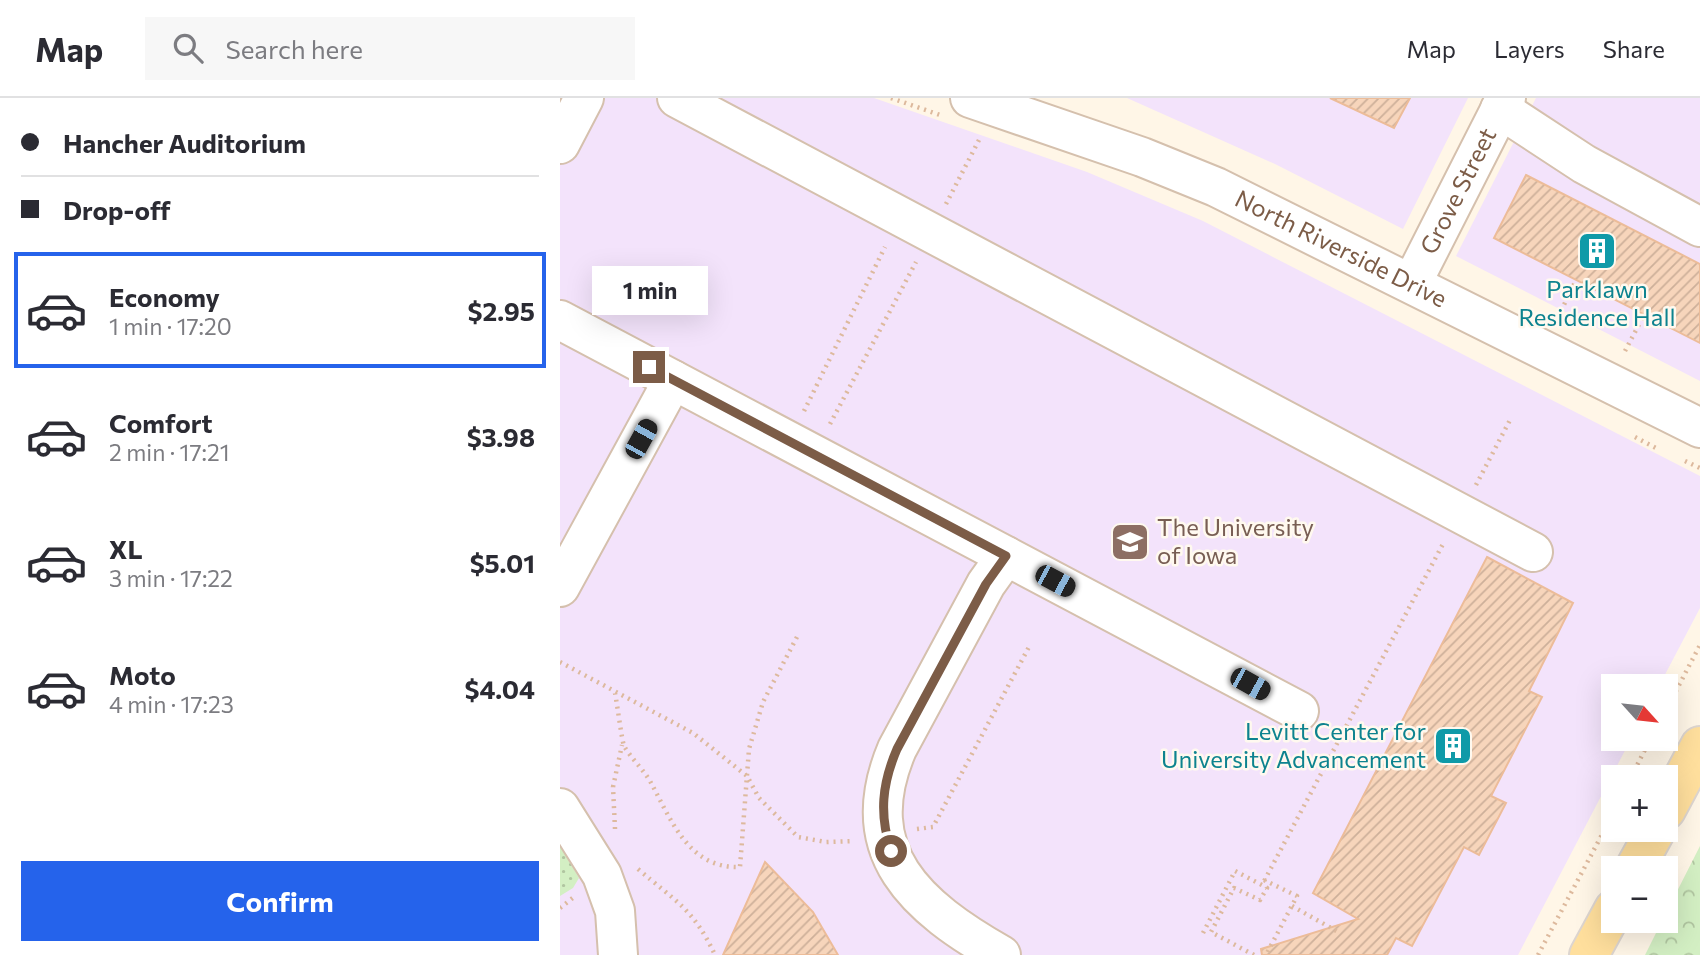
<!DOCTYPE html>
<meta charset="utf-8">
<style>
:root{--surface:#fff;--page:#f7f7f7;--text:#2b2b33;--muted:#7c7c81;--line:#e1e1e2;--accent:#2563eb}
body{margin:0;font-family:Commissioner,sans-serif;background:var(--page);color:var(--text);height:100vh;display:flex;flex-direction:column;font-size:26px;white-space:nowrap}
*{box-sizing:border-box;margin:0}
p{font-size:23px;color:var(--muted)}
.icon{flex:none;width:38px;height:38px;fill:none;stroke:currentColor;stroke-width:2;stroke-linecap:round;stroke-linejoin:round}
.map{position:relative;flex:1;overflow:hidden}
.side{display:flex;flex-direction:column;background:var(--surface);width:560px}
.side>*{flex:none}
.top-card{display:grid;align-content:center;height:154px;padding:0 21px;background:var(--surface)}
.needle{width:46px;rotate:117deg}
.fabs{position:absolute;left:1041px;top:576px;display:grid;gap:14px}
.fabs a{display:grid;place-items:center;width:77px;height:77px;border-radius:0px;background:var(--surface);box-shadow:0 7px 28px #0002;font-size:35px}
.end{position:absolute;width:32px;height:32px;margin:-16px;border:9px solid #7c5c47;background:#fff;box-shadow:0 0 0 4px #fff}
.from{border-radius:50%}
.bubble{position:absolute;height:49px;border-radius:0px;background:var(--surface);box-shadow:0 7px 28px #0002;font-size:23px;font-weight:700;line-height:49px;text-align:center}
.car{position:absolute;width:21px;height:42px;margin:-21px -10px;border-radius:9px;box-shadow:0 0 5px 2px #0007;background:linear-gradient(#222 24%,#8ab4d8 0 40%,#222 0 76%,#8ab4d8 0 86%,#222 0)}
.top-card b{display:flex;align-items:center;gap:24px;height:66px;font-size:26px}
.top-card b+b{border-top:2px solid var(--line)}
.top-card i{width:18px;height:18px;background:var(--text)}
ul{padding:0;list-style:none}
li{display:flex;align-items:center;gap:21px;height:116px;margin:0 14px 10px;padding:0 7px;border:4px solid transparent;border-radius:0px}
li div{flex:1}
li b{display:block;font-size:26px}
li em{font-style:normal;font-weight:700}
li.active{border-color:var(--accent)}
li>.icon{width:63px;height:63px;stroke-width:1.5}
.button{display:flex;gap:14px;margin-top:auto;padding:14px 21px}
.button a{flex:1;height:80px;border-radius:0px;background:var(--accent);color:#fff;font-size:28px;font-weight:700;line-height:80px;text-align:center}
header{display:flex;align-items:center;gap:42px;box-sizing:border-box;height:98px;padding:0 35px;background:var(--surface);border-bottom:2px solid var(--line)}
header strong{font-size:33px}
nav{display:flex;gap:38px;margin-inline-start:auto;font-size:24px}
.search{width:490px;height:63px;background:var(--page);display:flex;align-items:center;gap:18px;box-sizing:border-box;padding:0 24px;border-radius:0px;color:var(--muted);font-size:26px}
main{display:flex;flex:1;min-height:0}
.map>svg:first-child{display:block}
.education{fill:#f3e3fb}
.grass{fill:url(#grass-dots)}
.park{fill:url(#park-crowns)}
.building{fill:url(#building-hatch);stroke:#ecbc99;stroke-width:2}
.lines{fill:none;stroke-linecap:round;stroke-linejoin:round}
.minor-casing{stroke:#d5c0ad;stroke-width:42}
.major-casing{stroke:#ddd5cf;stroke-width:42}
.path{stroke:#ddb99d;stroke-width:4.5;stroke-dasharray:2 5;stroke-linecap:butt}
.minor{stroke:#fff;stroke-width:38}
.major{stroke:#ffdf9d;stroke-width:38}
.route{stroke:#7c5c47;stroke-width:9}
.labels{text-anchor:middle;stroke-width:5;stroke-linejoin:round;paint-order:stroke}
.street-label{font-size:24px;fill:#7c5c47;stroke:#fff9ef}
.culture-label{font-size:24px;fill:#0d838f;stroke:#fff9ef}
.education-label{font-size:24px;fill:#785e54;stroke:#fff9ef;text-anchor:start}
</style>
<header>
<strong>Map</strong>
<div class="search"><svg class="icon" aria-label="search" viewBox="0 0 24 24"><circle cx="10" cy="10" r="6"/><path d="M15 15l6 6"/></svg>Search here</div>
<nav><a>Map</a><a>Layers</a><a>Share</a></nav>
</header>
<main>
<section class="side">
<div class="top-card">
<b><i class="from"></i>Hancher Auditorium</b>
<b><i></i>Drop-off</b>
</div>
<ul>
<li class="active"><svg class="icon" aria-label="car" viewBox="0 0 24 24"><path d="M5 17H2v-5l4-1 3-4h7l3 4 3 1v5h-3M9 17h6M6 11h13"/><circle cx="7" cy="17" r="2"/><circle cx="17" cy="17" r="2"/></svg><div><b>Economy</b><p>1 min · 17:20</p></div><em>$2.95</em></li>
<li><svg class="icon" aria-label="car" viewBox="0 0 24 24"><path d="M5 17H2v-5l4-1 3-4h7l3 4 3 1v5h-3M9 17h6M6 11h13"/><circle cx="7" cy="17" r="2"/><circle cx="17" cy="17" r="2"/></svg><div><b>Comfort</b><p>2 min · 17:21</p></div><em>$3.98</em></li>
<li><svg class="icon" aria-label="car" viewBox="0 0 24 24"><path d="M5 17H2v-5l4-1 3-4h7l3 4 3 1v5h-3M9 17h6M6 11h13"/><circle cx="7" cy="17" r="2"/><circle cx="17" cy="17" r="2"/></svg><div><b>XL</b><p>3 min · 17:22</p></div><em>$5.01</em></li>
<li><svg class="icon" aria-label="car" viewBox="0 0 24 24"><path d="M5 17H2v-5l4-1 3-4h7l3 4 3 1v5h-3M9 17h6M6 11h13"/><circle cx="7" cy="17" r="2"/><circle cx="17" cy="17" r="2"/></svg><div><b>Moto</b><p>4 min · 17:23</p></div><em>$4.04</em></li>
</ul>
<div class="button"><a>Confirm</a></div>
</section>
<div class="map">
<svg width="1140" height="857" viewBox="0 0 1140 857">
<defs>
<pattern id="grass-dots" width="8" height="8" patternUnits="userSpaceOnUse" patternTransform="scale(1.75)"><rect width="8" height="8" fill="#d3efc3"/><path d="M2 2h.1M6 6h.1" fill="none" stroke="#b0c5a0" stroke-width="1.8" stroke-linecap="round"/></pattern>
<pattern id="park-crowns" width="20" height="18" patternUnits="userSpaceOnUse" patternTransform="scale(1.75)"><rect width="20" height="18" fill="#d3efc3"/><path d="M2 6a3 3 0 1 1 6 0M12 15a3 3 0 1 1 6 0" fill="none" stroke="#b0c5a0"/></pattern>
<pattern id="building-hatch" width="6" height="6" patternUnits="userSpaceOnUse" patternTransform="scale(1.75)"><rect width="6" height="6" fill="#f7d5bb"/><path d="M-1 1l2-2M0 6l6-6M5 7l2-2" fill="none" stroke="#cdb09a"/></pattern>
</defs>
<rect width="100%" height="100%" fill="#fff6e7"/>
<!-- education -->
<path class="education" d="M 0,0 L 314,0 L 527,74 L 643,123 L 1140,378 L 1140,510 L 1099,588 L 1054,588 L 1054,640 L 1071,641 L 958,857 L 0,857 Z
M 567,0 L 908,0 L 843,131 L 715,66 Z
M 976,0 L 1140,0 L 1140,283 L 896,158 Z"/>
<!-- grass -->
<path class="grass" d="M 0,747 L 19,780 L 13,790 L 0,798 Z"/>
<!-- park -->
<path class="park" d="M 1140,748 L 1140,857 L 1085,857 L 1102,823 L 1106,822 L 1106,815 Z"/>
<!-- building -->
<path class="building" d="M 770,0 L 850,0 L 834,30 Z
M 966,77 L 1140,166 L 1140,245 L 934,140 Z
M 927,459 L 1013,505 L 969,593 L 982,599 L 931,698 L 946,705 L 919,757 L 904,749 L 852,848 L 836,840 L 827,857 L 702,857 L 701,851 L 798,821 L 753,795 Z
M 205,764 L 253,814 L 278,857 L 163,857 Z"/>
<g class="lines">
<defs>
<g id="minor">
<path d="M 117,0 L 973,454"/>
<path id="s1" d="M 410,0 L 582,59 L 656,89 L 1140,330"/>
<path d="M 940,11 L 1024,66 L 1140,129"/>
<path d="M 0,46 L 24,0"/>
<path id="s2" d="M 852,185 L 946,0"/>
<path d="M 0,222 L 739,613"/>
<path d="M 0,489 L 113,282"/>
<path d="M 0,710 L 42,777 L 55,813 L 58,857"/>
<path d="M 441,857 C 357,809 293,755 337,651 L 426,486 L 446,458"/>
</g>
<path id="major" d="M 1106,712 L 1140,648
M 1075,770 L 1096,732
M 1029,857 L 1054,811"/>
</defs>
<!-- minor casing -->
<use href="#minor" class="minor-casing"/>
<!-- major casing -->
<use href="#major" class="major-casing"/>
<!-- path -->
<path class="path" d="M 331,0 L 380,17
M 386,106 L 420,40
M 998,219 L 1016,182
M 1065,253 L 1084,217
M 244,313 L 325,149
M 270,326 L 356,164
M 1075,339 L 1098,351
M 1125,363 L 1140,370
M 916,387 L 950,322
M 0,564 L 133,635 L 187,678 L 199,700 L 238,739 L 266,744 L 293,743
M 55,595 C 57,605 62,643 64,648 C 71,660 82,670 90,683 C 111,721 128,771 180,769 L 189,651 L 203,604 L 238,537
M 1106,612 L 1140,547
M 1071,679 L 1091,640
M 55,731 L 53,689 L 62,647
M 357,731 L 373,729 L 470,547
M 78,771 C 115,803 133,810 155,857
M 704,782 L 737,798 L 706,857
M 732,808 L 780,835
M 0,810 L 14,799
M 643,835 L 675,773 L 702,787 L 884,444
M 694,857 L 651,834 L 674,790 L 700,802 L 707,790 L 702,787
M 978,857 L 1054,714"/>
<!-- minor -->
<use href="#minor" class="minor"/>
<!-- major -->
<use href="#major" class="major"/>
</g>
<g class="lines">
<!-- route -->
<path class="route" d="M 89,269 L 446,458 L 426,486 L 337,651 C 322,686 319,716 331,753"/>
</g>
<!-- icons -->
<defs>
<symbol id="building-square" viewBox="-11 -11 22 22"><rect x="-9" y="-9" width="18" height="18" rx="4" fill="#0f9aa8" stroke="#fff9ef"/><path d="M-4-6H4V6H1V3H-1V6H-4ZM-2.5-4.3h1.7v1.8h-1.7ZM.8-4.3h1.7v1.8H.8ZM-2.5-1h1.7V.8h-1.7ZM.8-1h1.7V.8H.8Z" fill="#fff"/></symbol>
<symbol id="university-square" viewBox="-11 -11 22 22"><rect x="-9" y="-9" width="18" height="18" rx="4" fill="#8d6e63" stroke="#fff9ef"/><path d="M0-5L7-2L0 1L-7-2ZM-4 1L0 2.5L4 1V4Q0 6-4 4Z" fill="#fff"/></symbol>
</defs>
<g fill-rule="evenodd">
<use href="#building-square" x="1015" y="131" width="44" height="44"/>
<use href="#university-square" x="548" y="422" width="44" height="44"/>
<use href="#building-square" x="871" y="626" width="44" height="44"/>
</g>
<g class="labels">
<!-- street labels -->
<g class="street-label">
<text dy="8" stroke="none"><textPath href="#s2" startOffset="103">Grove Street</textPath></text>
<text dy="8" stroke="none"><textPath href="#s1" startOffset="401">North Riverside Drive</textPath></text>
</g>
<!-- culture labels -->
<g class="culture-label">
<text x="1037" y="200">Parklawn<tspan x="1037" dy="28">Residence Hall</tspan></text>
<text x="866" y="642" text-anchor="end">Levitt Center for<tspan x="866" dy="28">University Advancement</tspan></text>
</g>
<!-- education labels -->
<g class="education-label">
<text x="597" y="438">The University<tspan x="597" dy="28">of Iowa</tspan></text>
</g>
</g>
</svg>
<div class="fabs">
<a><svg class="needle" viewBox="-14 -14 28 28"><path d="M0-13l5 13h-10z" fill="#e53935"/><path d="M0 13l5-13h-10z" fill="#7c7c81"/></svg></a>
<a>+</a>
<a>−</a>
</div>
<i class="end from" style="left:331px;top:753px"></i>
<i class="end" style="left:89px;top:269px"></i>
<div class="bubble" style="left:32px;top:168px;width:116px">1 min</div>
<i class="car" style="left:81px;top:341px;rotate:29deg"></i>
<i class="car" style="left:495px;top:483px;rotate:118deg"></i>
<i class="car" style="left:690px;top:586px;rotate:119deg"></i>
</div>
</main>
